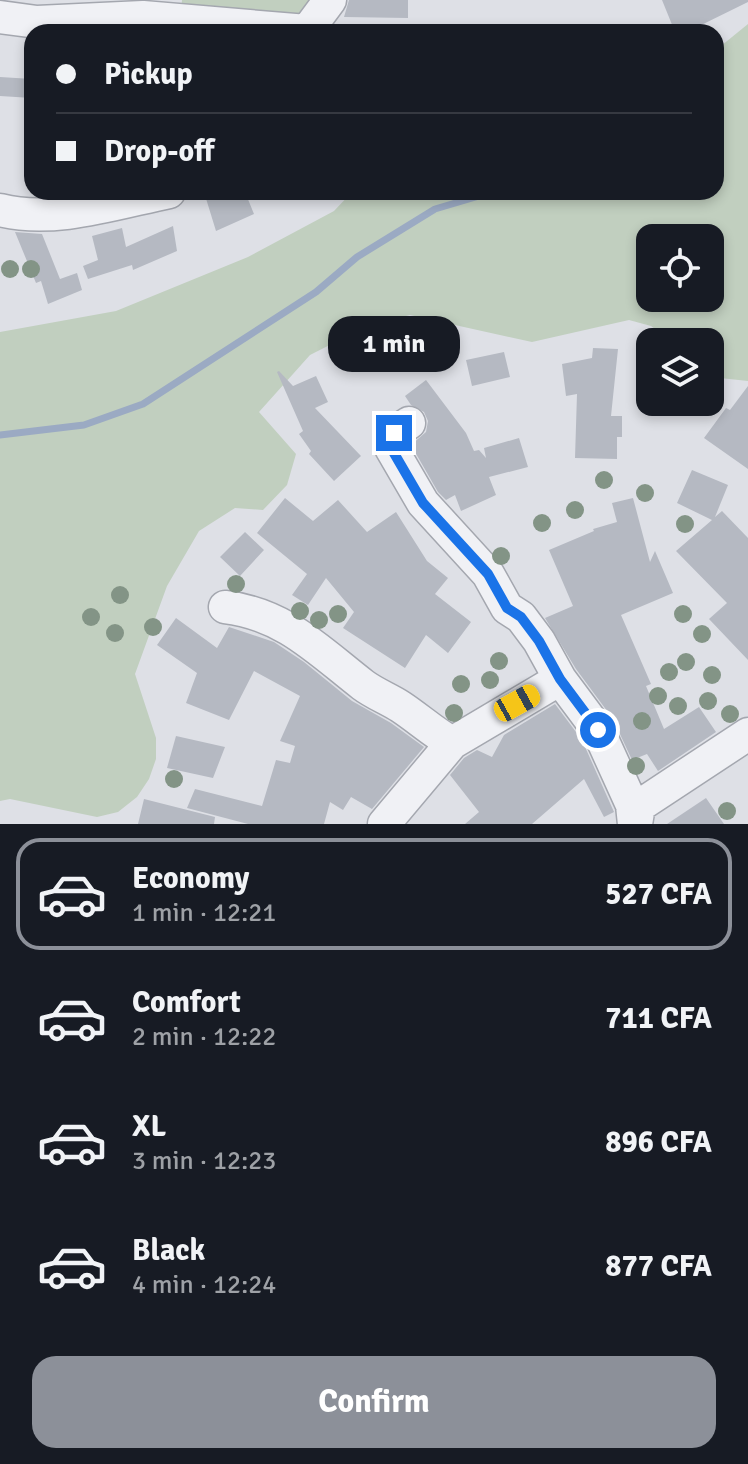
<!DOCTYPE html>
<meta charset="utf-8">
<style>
:root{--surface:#171b24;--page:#20242c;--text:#f1f3f6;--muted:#9ea1a6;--line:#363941;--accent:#8c9099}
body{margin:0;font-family:Signika,sans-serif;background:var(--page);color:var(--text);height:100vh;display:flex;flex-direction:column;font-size:30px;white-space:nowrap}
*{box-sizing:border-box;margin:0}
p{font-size:26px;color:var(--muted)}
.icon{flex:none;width:44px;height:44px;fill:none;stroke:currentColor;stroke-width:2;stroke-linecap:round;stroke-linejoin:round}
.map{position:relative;height:824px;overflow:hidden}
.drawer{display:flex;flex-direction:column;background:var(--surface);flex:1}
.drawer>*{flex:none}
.hud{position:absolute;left:24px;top:24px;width:700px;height:176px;border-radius:24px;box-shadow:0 4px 12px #0003;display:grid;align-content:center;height:176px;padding:0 32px;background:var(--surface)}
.controls{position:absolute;left:636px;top:224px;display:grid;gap:16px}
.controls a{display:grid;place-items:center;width:88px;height:88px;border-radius:16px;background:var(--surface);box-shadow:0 4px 12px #0003;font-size:40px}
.end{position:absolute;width:36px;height:36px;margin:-18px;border:10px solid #1a73e8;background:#fff;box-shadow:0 0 0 4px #fff}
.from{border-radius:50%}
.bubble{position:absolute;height:56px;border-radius:24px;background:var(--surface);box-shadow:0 4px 12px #0003;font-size:26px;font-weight:700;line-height:56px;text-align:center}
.car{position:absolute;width:24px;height:48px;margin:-24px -12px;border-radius:10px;box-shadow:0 0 6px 2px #0007;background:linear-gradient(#f5c518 24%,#345 0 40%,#f5c518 0 76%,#345 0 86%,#f5c518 0)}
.hud b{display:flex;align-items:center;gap:28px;height:76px;font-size:30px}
.hud b+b{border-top:2px solid var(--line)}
.hud i{width:20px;height:20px;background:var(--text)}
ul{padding:14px 0 0;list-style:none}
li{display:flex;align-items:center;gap:24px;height:112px;margin:0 16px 12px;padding:0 16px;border:4px solid transparent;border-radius:24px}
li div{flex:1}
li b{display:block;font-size:30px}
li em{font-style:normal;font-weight:700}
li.selected{border-color:var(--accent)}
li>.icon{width:72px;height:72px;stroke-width:1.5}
.primary-button{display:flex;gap:16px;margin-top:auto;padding:16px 32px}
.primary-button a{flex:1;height:92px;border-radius:24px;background:var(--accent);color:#fff;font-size:32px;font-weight:700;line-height:92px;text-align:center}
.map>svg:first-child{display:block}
.green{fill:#c1cfbf;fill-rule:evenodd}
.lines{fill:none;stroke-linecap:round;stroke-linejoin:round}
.stream{stroke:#9baac3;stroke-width:7}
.building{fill:#b5b9c2}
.minor-casing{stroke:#a4a7af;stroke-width:35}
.minor{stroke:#f0f1f5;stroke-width:32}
.tree{fill:#839486}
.route{stroke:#1a73e8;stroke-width:10}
</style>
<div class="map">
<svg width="748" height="824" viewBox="0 0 748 824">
<rect width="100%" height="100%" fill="#dee0e6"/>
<!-- green -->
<path class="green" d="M 182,0 L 309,0 L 306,20 L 181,13 Z
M 748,24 L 748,381 L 720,378 L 710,371 L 710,342 L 672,342 L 651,326 L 629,320 L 532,342 L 410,315 L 367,326 L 310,355 L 259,412 L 296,454 L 287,485 L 263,510 L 235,508 L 199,531 L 167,586 L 135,674 L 156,738 L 156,759 L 149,779 L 137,797 L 118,812 L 97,817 L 10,799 L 0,801 L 0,332 L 116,311 L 248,257 L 334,211 L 352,192 L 716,192 L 716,50 ZM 650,238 L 710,238 L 710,298 L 650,298 Z"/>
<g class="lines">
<!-- stream -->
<path class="stream" d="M 535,192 L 547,195 L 566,192
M 0,435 L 84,425 L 143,404 L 316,292 L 357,257 L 435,209 L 479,196 L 509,192"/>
</g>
<!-- building -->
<path class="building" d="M 349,0 L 408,0 L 408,18 L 344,17 Z
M 662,0 L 748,0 L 748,2 L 687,32 L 675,32 Z
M 0,77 L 32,79 L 32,98 L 0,96 Z
M 204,192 L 245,192 L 254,214 L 216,231 Z
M 173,226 L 177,251 L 133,270 L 132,265 L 88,279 L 83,266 L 98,260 L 92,236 L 122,228 L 126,247 Z
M 15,232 L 42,234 L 60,279 L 77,273 L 82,290 L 48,304 L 41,281 L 36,283 Z
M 593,348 L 618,349 L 611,416 L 622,416 L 622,437 L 617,437 L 617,459 L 575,458 L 577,394 L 566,396 L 562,364 L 592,358 Z
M 504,352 L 510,377 L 472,386 L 466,360 Z
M 279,371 L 293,386 L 316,376 L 328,402 L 315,408 L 361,456 L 334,481 L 309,454 L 311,451 L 299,434 L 303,431 L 277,372 Z
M 426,380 L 466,433 L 474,451 L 479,450 L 486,458 L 484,448 L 519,438 L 528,467 L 489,477 L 496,495 L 461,511 L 455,495 L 446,500 L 438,492 L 411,445 L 426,432 L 428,421 L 424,412 L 411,405 L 405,396 Z
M 748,386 L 748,469 L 704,438 L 726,408 L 730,410 Z
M 692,470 L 728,485 L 715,517 L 722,511 L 748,538 L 748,660 L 709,619 L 727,603 L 676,551 L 712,520 L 677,503 Z
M 285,498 L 313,521 L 338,500 L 367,532 L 396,512 L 427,561 L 448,578 L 435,594 L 471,622 L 448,653 L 426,635 L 405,668 L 343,628 L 354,612 L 326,578 L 308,605 L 292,595 L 307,574 L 257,533 Z
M 633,498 L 650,562 L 655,551 L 673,593 L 621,615 L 651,684 L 646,686 L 664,729 L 699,707 L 716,732 L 658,771 L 647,754 L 632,760 L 613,719 L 576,669 L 545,618 L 573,606 L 549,550 L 594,531 L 593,529 L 617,522 L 612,503 Z
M 245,532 L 264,550 L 240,576 L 220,557 Z
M 176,618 L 217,648 L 229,627 L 274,642 L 304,662 L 352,701 L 391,723 L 424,747 L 372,809 L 351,797 L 343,810 L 330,802 L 324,824 L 248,824 L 187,808 L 195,789 L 262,806 L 276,760 L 290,763 L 295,746 L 280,741 L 300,696 L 254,671 L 229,720 L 186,703 L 197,673 L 157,645 Z
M 555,704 L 582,740 L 614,812 L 604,817 L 584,779 L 532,824 L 465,824 L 479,812 L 450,775 L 464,758 L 477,750 L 492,757 L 504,735 Z
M 176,736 L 225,747 L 213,778 L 167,768 Z
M 706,798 L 724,824 L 667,824 Z
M 144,799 L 215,817 L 214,824 L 138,824 Z"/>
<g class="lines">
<defs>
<path id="minor" d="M 0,17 L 37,22 L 143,17 L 307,31 L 330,0
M 0,210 C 53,224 116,203 169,192
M 409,423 L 394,433 L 391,448 L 423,503 L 488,574 L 507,608 L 521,617 L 539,641 L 560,679 L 598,730 L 632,805 L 634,824
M 225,607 C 284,614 318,650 363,685 C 375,694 389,699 401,707 C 419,719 433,732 452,743
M 384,824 L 452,743 L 560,679
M 636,824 L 639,806 L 748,734"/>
</defs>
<!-- minor casing -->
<use href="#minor" class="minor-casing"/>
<!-- minor -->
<use href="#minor" class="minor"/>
</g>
<!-- trees -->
<g class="tree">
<circle cx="10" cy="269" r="9"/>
<circle cx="31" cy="269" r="9"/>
<circle cx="604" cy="480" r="9"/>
<circle cx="645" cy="493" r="9"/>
<circle cx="575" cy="510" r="9"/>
<circle cx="542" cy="523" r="9"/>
<circle cx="685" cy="524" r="9"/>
<circle cx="501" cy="556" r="9"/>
<circle cx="236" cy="584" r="9"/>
<circle cx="120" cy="595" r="9"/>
<circle cx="300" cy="611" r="9"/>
<circle cx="338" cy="614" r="9"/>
<circle cx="683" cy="614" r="9"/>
<circle cx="91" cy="617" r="9"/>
<circle cx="319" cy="620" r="9"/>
<circle cx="153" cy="627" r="9"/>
<circle cx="115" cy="633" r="9"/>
<circle cx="702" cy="634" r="9"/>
<circle cx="499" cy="661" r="9"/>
<circle cx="686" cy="662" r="9"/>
<circle cx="669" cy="672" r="9"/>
<circle cx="712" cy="675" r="9"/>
<circle cx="490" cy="680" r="9"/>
<circle cx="461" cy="684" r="9"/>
<circle cx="658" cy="696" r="9"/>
<circle cx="708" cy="701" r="9"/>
<circle cx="678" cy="706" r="9"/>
<circle cx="454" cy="713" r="9"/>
<circle cx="730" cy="714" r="9"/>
<circle cx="642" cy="721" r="9"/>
<circle cx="636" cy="766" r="9"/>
<circle cx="174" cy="779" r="9"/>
<circle cx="727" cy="811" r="9"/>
</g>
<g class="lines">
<!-- route -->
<path class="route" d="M 394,433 L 391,448 L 423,503 L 488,574 L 507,608 L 521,617 L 539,641 L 560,679 L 598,730"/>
</g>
</svg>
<div class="controls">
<a><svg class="icon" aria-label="locate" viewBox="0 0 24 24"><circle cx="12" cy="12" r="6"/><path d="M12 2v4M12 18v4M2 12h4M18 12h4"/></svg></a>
<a><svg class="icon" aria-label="layers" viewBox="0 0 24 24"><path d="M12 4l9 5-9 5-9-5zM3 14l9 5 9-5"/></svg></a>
</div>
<i class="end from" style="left:598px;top:730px"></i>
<i class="end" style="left:394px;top:433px"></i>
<div class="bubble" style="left:328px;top:316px;width:132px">1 min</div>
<i class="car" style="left:517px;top:703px;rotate:61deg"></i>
<div class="hud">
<b><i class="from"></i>Pickup</b>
<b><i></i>Drop-off</b>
</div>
</div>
<section class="drawer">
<ul>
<li class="selected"><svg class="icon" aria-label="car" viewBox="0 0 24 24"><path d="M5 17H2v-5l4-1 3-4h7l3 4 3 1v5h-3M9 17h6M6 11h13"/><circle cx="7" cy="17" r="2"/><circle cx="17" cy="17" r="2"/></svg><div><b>Economy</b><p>1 min · 12:21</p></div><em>527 CFA</em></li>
<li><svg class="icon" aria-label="car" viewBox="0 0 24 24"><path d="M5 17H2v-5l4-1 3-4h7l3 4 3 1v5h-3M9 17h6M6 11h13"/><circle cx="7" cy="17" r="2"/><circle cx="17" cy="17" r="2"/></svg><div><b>Comfort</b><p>2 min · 12:22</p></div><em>711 CFA</em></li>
<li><svg class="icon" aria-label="car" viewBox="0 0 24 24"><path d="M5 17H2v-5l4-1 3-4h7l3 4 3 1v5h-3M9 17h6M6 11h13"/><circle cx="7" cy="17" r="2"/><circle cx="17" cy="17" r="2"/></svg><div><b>XL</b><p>3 min · 12:23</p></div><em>896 CFA</em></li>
<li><svg class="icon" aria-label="car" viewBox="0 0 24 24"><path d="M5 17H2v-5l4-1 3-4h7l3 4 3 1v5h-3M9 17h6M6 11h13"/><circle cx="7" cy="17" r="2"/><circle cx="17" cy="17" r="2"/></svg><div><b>Black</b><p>4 min · 12:24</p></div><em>877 CFA</em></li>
</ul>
<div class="primary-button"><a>Confirm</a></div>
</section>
